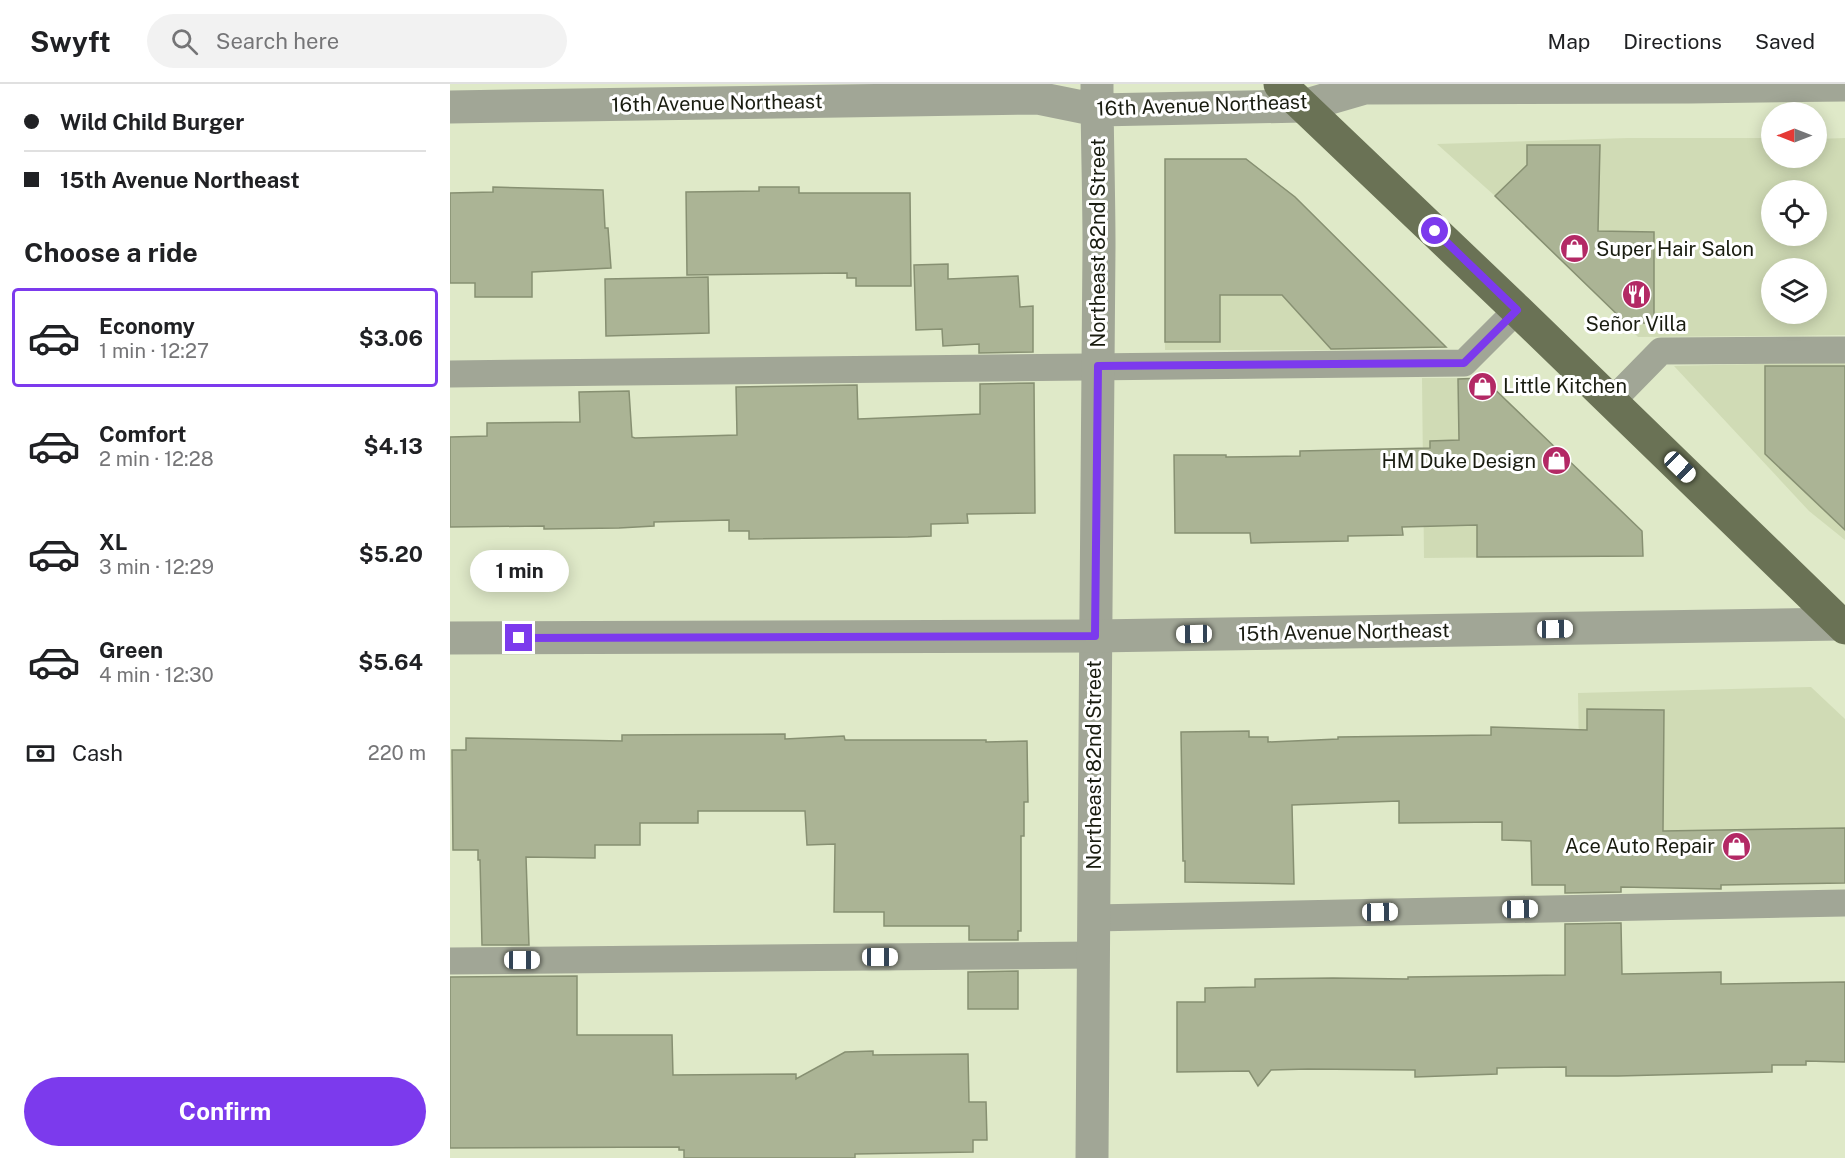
<!DOCTYPE html>
<meta charset="utf-8">
<style>
:root{--surface:#fff;--page:#f2f2f2;--text:#202124;--muted:#757577;--line:#e0e0e0;--accent:#7c3aed}
body{margin:0;font-family:"Public Sans",sans-serif;background:var(--page);color:var(--text);height:100vh;display:flex;flex-direction:column;font-size:22px;white-space:nowrap}
*{box-sizing:border-box;margin:0}
p{font-size:20px;color:var(--muted)}
.icon{flex:none;width:33px;height:33px;fill:none;stroke:currentColor;stroke-width:2;stroke-linecap:round;stroke-linejoin:round}
.map{position:relative;flex:1;overflow:hidden}
.details{display:flex;flex-direction:column;background:var(--surface);width:450px}
.details>*{flex:none}
.guide{display:grid;align-content:center;height:132px;padding:0 24px;background:var(--surface)}
.needle{width:39px;rotate:270deg}
.buttons{position:absolute;left:1311px;top:18px;display:grid;gap:12px}
.buttons a{display:grid;place-items:center;width:66px;height:66px;border-radius:50%;background:var(--surface);box-shadow:0 3px 15px #0003;font-size:30px}
.end{position:absolute;width:27px;height:27px;margin:-14px;border:8px solid #7c3aed;background:#fff;box-shadow:0 0 0 3px #fff}
.from{border-radius:50%}
.bubble{position:absolute;height:42px;border-radius:21px;background:var(--surface);box-shadow:0 3px 15px #0003;font-size:20px;font-weight:700;line-height:42px;text-align:center}
.car{position:absolute;width:18px;height:36px;margin:-18px -9px;border-radius:8px;box-shadow:0 0 4px 2px #0007;background:linear-gradient(#fff 24%,#345 0 40%,#fff 0 76%,#345 0 86%,#fff 0)}
.guide b{display:flex;align-items:center;gap:21px;height:57px;font-size:22px}
.guide b+b{border-top:2px solid var(--line)}
.guide i{width:15px;height:15px;background:var(--text)}
ul{padding:0;list-style:none}
li{display:flex;align-items:center;gap:18px;height:99px;margin:0 12px 9px;padding:0 12px;border:3px solid transparent;border-radius:6px}
li div{flex:1}
li b{display:block;font-size:22px}
li em{font-style:normal;font-weight:700}
li.on{border-color:var(--accent)}
li>.icon{width:54px;height:54px;stroke-width:1.5}
h2{padding:0 24px;font-size:27px;line-height:72px}
.pay{display:flex;align-items:center;gap:15px;height:66px;padding:0 24px;font-size:22px}
.pay p{margin-inline-start:auto}
.button{display:flex;gap:12px;margin-top:auto;padding:12px 24px}
.button a{flex:1;height:69px;border-radius:36px;background:var(--accent);color:#fff;font-size:24px;font-weight:700;line-height:69px;text-align:center}
header{display:flex;align-items:center;gap:36px;box-sizing:border-box;height:84px;padding:0 30px;background:var(--surface);border-bottom:2px solid var(--line)}
header strong{font-size:28px}
nav{display:flex;gap:33px;margin-inline-start:auto;font-size:21px}
.search{width:420px;height:54px;background:var(--page);display:flex;align-items:center;gap:15px;box-sizing:border-box;padding:0 21px;border-radius:33px;color:var(--muted);font-size:22px}
main{display:flex;flex:1;min-height:0}
.map>svg:first-child{display:block}
.built{fill:#d0dbb5;fill-rule:evenodd}
.building{fill:#abb495;stroke:#879072;stroke-width:1.5}
.lines{fill:none;stroke-linecap:round;stroke-linejoin:round}
.service{stroke:#a1a696;stroke-width:27}
.minor{stroke:#a1a696;stroke-width:33}
.tertiary{stroke:#a1a696;stroke-width:33}
.primary{stroke:#6a7255;stroke-width:33}
.route{stroke:#7c3aed;stroke-width:8}
.labels{text-anchor:middle;stroke-width:6;stroke-linejoin:round;paint-order:stroke}
.street-label{font-size:20px;fill:#191c10;stroke:#fff}
.poi-label{font-size:20px;fill:#191c10;stroke:#fff;text-anchor:start}
</style>
<header>
<strong>Swyft</strong>
<div class="search"><svg class="icon" aria-label="search" viewBox="0 0 24 24"><circle cx="10" cy="10" r="6"/><path d="M15 15l6 6"/></svg>Search here</div>
<nav><a>Map</a><a>Directions</a><a>Saved</a></nav>
</header>
<main>
<section class="details">
<div class="guide">
<b><i class="from"></i>Wild Child Burger</b>
<b><i></i>15th Avenue Northeast</b>
</div>
<h2>Choose a ride</h2>
<ul>
<li class="on"><svg class="icon" aria-label="car" viewBox="0 0 24 24"><path d="M5 17H2v-5l4-1 3-4h7l3 4 3 1v5h-3M9 17h6M6 11h13"/><circle cx="7" cy="17" r="2"/><circle cx="17" cy="17" r="2"/></svg><div><b>Economy</b><p>1 min · 12:27</p></div><em>$3.06</em></li>
<li><svg class="icon" aria-label="car" viewBox="0 0 24 24"><path d="M5 17H2v-5l4-1 3-4h7l3 4 3 1v5h-3M9 17h6M6 11h13"/><circle cx="7" cy="17" r="2"/><circle cx="17" cy="17" r="2"/></svg><div><b>Comfort</b><p>2 min · 12:28</p></div><em>$4.13</em></li>
<li><svg class="icon" aria-label="car" viewBox="0 0 24 24"><path d="M5 17H2v-5l4-1 3-4h7l3 4 3 1v5h-3M9 17h6M6 11h13"/><circle cx="7" cy="17" r="2"/><circle cx="17" cy="17" r="2"/></svg><div><b>XL</b><p>3 min · 12:29</p></div><em>$5.20</em></li>
<li><svg class="icon" aria-label="car" viewBox="0 0 24 24"><path d="M5 17H2v-5l4-1 3-4h7l3 4 3 1v5h-3M9 17h6M6 11h13"/><circle cx="7" cy="17" r="2"/><circle cx="17" cy="17" r="2"/></svg><div><b>Green</b><p>4 min · 12:30</p></div><em>$5.64</em></li>
</ul>
<div class="pay"><svg class="icon" aria-label="cash" viewBox="0 0 24 24"><path d="M3 7h18v10H3z"/><circle cx="12" cy="12" r="2"/></svg>Cash<p>220 m</p></div>
<div class="button"><a>Confirm</a></div>
</section>
<div class="map">
<svg width="1395" height="1074" viewBox="0 0 1395 1074">
<rect width="100%" height="100%" fill="#dfe9c8"/>
<!-- built -->
<path class="built" d="M 1178,54 L 1321,54 L 1322,74 L 1366,74 L 1367,55 L 1395,54 L 1395,251 L 1188,253 L 1150,214 L 1045,112 L 987,60 ZM 1322,106 L 1366,106 L 1366,152 L 1322,152 ZM 1322,184 L 1366,184 L 1366,230 L 1322,230 Z
M 715,75 L 796,75 L 845,112 L 996,263 L 882,266 L 715,266 Z
M 1395,278 L 1395,456 L 1359,427 L 1224,282 Z
M 972,294 L 1033,294 L 1192,447 L 1193,472 L 974,474 Z
M 1361,603 L 1395,635 L 1395,799 L 1131,802 L 1128,609 Z"/>
<!-- building -->
<path class="building" d="M 1077,61 L 1150,61 L 1148,147 L 1204,148 L 1204,239 L 1176,239 L 1045,112 L 1077,81 Z
M 715,75 L 796,75 L 845,113 L 996,263 L 881,265 L 832,211 L 770,211 L 770,258 L 715,258 Z
M 43,103 L 153,106 L 155,144 L 158,144 L 161,184 L 82,188 L 82,213 L 25,213 L 25,199 L 0,199 L 0,109 L 43,108 Z
M 309,103 L 349,103 L 349,109 L 460,109 L 461,202 L 406,202 L 406,194 L 397,194 L 397,189 L 237,191 L 236,108 L 309,107 Z
M 498,180 L 498,195 L 568,192 L 570,223 L 583,222 L 583,268 L 529,269 L 529,260 L 493,262 L 492,245 L 466,246 L 464,181 Z
M 258,193 L 259,249 L 156,252 L 155,195 Z
M 1315,282 L 1395,282 L 1395,446 L 1315,370 Z
M 1033,294 L 1192,447 L 1193,472 L 1027,473 L 1027,441 L 952,443 L 953,451 L 898,452 L 898,457 L 801,459 L 800,449 L 725,449 L 724,371 L 776,371 L 776,373 L 850,372 L 850,367 L 980,364 L 980,357 L 1009,356 L 1008,295 Z
M 584,299 L 585,429 L 517,430 L 518,439 L 481,440 L 481,452 L 458,453 L 299,455 L 299,447 L 279,447 L 279,436 L 204,438 L 204,442 L 169,444 L 94,445 L 94,442 L 0,443 L 0,353 L 37,352 L 37,339 L 130,338 L 129,308 L 179,307 L 182,353 L 185,354 L 287,351 L 286,303 L 407,301 L 408,335 L 530,330 L 530,300 Z
M 1137,625 L 1214,626 L 1213,747 L 1395,744 L 1395,799 L 1271,801 L 1271,805 L 1171,803 L 1171,808 L 1115,809 L 1115,801 L 1082,801 L 1081,757 L 1052,756 L 1052,738 L 949,739 L 949,717 L 842,721 L 844,800 L 735,798 L 735,777 L 733,777 L 731,648 L 799,647 L 799,653 L 818,653 L 818,658 L 888,655 L 888,653 L 1041,651 L 1041,643 L 1137,646 Z
M 335,650 L 335,655 L 394,652 L 395,656 L 536,656 L 536,658 L 577,657 L 578,718 L 574,718 L 574,752 L 571,752 L 571,847 L 568,847 L 568,856 L 519,856 L 519,842 L 434,842 L 434,828 L 384,828 L 385,760 L 357,761 L 355,727 L 248,727 L 248,739 L 190,739 L 190,761 L 145,761 L 145,774 L 76,773 L 79,861 L 32,861 L 30,776 L 28,776 L 28,766 L 3,766 L 2,666 L 16,666 L 16,654 L 172,657 L 172,651 Z
M 1171,839 L 1172,890 L 1271,888 L 1271,900 L 1395,898 L 1395,978 L 1356,977 L 1356,981 L 1322,981 L 1322,988 L 1168,992 L 1116,992 L 1116,983 L 1047,984 L 1047,990 L 965,993 L 965,986 L 858,985 L 821,986 L 808,1002 L 799,987 L 727,988 L 727,918 L 755,918 L 755,904 L 805,903 L 805,895 L 883,894 L 958,895 L 958,893 L 1115,891 L 1115,840 Z
M 568,887 L 568,925 L 518,925 L 518,888 Z
M 127,892 L 127,951 L 222,951 L 223,991 L 346,990 L 346,995 L 395,968 L 423,967 L 423,971 L 518,970 L 519,1018 L 536,1018 L 537,1056 L 523,1056 L 523,1068 L 405,1070 L 405,1074 L 234,1074 L 234,1066 L 229,1066 L 229,1063 L 0,1064 L 0,893 Z"/>
<g class="lines">
<!-- service -->
<path class="service" d="M 0,290 L 1014,279 L 1067,226
M 1162,317 L 1211,267 L 1395,266
M 643,834 L 1395,819
M 0,877 L 643,871"/>
<!-- minor -->
<path class="minor" d="M 0,23 L 588,14 L 647,26 L 853,22 L 915,4 L 1240,3 L 1395,1
M 642,1074 C 642,770 648,466 649,162 C 649,108 647,54 647,0"/>
<!-- tertiary -->
<path class="tertiary" d="M 0,554 L 645,552 L 1391,540"/>
<!-- primary -->
<path class="primary" d="M 830,0 L 1067,226 L 1395,544"/>
</g>
<g class="lines">
<!-- route -->
<path class="route" d="M 69,554 L 645,552 L 648,282 L 1014,279 L 1067,226 L 985,147"/>
</g>
<!-- icons -->
<defs>
<symbol id="shop-disc" viewBox="-11 -11 22 22"><circle r="9.5" fill="#b32965" stroke="#fff"/><path d="M-5-2.5h2.3a2.7 3.5 0 0 1 5.4 0H5L5.5 6h-11ZM-1.5-2.5h3a1.5 2.3 0 0 0-3 0Z" fill="#fff"/></symbol>
<symbol id="restaurant-disc" viewBox="-11 -11 22 22"><circle r="9.5" fill="#b32965" stroke="#fff"/><path d="M-5-6h1v4h1v-4h1v4h1v-4h1v5L-1.5 .5V6h-2V.5L-5-1ZM5-6V6H3V1.5H1.5Q1.5-4 5-6Z" fill="#fff"/></symbol>
</defs>
<g fill-rule="evenodd">
<use href="#shop-disc" x="1108" y="148" width="33" height="33"/>
<use href="#restaurant-disc" x="1170" y="194" width="33" height="33"/>
<use href="#shop-disc" x="1016" y="286" width="33" height="33"/>
<use href="#shop-disc" x="1090" y="360" width="33" height="33"/>
<use href="#shop-disc" x="1270" y="746" width="33" height="33"/>
</g>
<g class="labels">
<!-- street labels -->
<g class="street-label">
<text transform="translate(267 19) rotate(-1)" y="7">16th Avenue Northeast</text>
<text transform="translate(752 21) rotate(-2)" y="7">16th Avenue Northeast</text>
<text transform="translate(648 159) rotate(-90)" y="7">Northeast 82nd Street</text>
<text transform="translate(894 548) rotate(-1)" y="7">15th Avenue Northeast</text>
<text transform="translate(644 681) rotate(-90)" y="7">Northeast 82nd Street</text>
</g>
<!-- poi labels -->
<g class="poi-label">
<text x="1146" y="172">Super Hair Salon</text>
<text x="1186" y="247" text-anchor="middle">Señor Villa</text>
<text x="1053" y="309">Little Kitchen</text>
<text x="1086" y="384" text-anchor="end">HM Duke Design</text>
<text x="1265" y="769" text-anchor="end">Ace Auto Repair</text>
</g>
</g>
</svg>
<div class="buttons">
<a><svg class="needle" viewBox="-14 -14 28 28"><path d="M0-13l5 13h-10z" fill="#e53935"/><path d="M0 13l5-13h-10z" fill="#757577"/></svg></a>
<a><svg class="icon" aria-label="locate" viewBox="0 0 24 24"><circle cx="12" cy="12" r="6"/><path d="M12 2v4M12 18v4M2 12h4M18 12h4"/></svg></a>
<a><svg class="icon" aria-label="layers" viewBox="0 0 24 24"><path d="M12 4l9 5-9 5-9-5zM3 14l9 5 9-5"/></svg></a>
</div>
<i class="end from" style="left:985px;top:147px"></i>
<i class="end" style="left:69px;top:554px"></i>
<div class="bubble" style="left:20px;top:466px;width:99px">1 min</div>
<i class="car" style="left:1230px;top:383px;rotate:134deg"></i>
<i class="car" style="left:1105px;top:545px;rotate:89deg"></i>
<i class="car" style="left:744px;top:550px;rotate:269deg"></i>
<i class="car" style="left:1070px;top:825px;rotate:89deg"></i>
<i class="car" style="left:930px;top:828px;rotate:89deg"></i>
<i class="car" style="left:430px;top:873px;rotate:90deg"></i>
<i class="car" style="left:72px;top:876px;rotate:90deg"></i>
</div>
</main>
